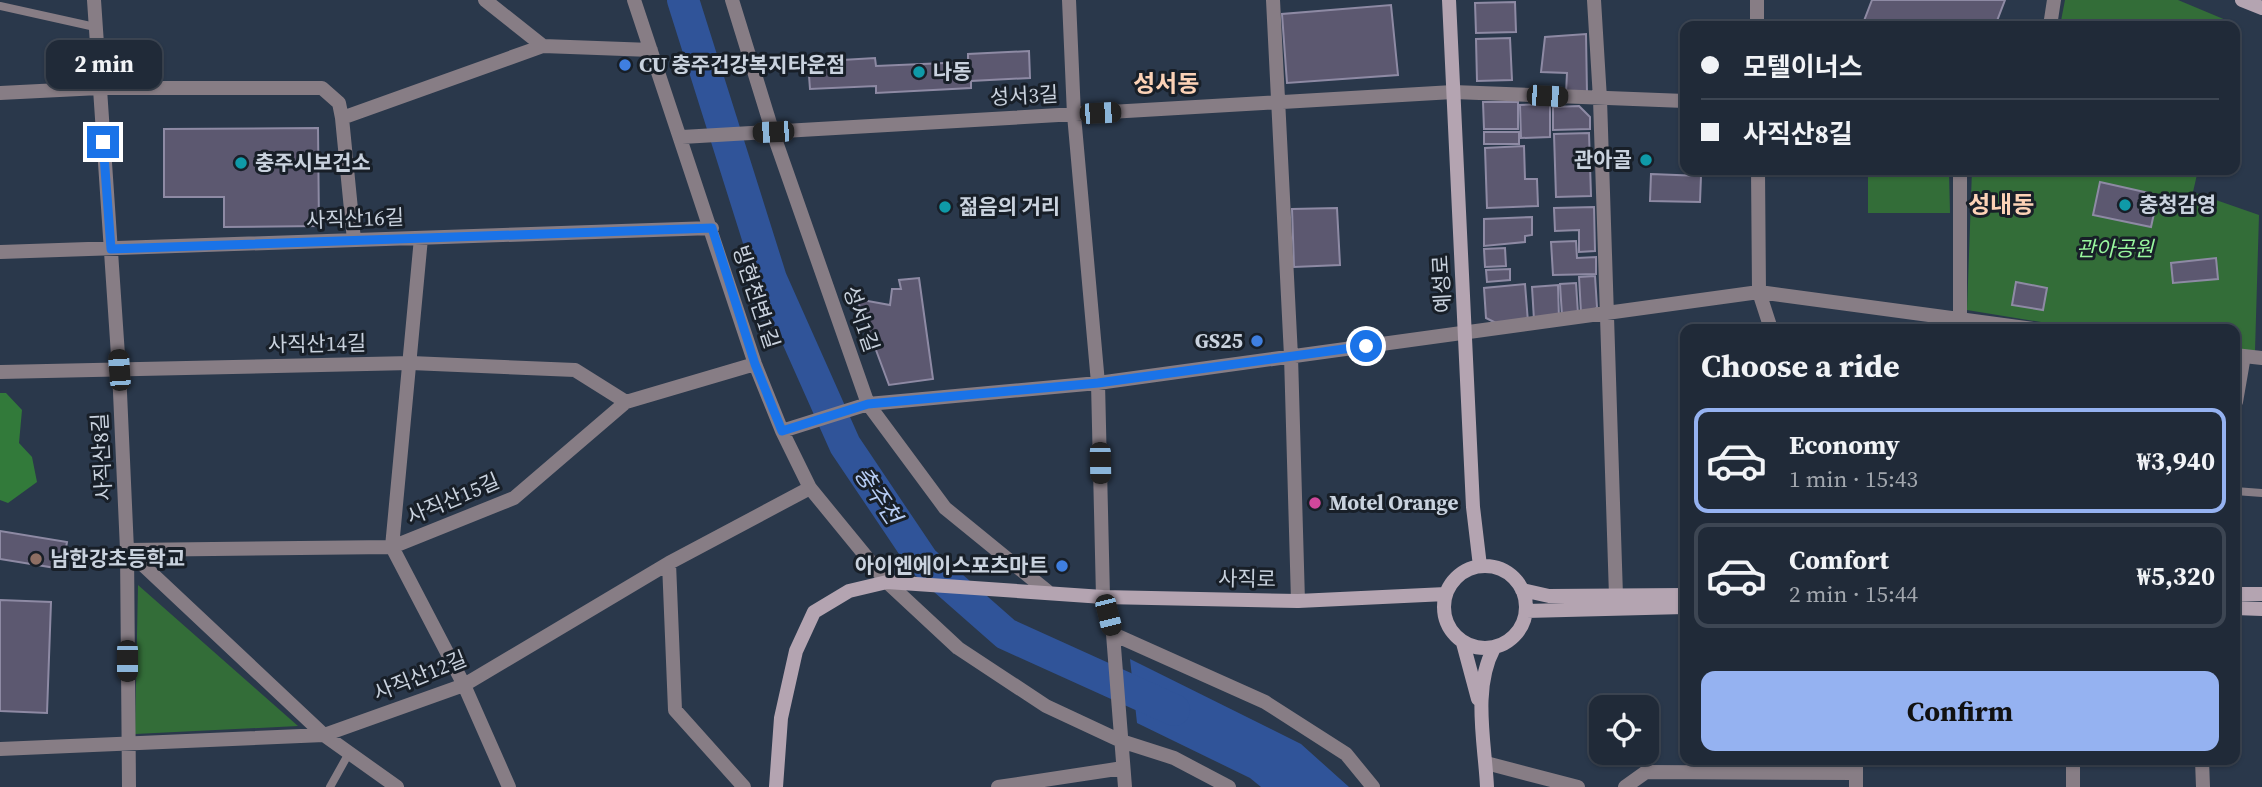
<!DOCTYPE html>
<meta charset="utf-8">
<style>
:root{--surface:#202a38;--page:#283240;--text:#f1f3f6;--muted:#a2a7ae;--line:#3d4653;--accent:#95b2f1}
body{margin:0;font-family:"Source Serif 4","Noto Sans KR",serif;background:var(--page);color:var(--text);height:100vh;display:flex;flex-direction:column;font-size:26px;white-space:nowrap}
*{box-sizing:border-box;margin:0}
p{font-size:23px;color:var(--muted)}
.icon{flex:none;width:38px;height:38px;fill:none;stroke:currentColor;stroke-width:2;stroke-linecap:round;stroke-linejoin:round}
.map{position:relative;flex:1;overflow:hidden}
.details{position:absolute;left:1680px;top:324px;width:560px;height:441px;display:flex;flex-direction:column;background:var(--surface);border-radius:14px;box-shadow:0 2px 5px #0004,0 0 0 2px var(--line)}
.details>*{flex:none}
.banner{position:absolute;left:1680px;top:21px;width:560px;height:154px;border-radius:14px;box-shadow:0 2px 5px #0004,0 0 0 2px var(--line);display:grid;align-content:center;height:154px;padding:0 21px;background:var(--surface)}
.tools{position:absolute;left:1589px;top:695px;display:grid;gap:14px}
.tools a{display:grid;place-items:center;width:70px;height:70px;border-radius:14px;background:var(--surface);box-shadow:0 2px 5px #0004,0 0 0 2px var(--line);font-size:35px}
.end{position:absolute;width:32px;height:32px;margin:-16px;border:9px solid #1a73e8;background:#fff;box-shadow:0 0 0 4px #fff}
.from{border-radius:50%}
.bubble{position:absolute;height:49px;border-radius:14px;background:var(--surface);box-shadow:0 2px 5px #0004,0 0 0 2px var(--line);font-size:23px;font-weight:700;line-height:49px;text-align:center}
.car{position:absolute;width:21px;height:42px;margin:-21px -10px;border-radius:9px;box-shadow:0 0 5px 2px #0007;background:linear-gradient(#222 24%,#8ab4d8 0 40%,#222 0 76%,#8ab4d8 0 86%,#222 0)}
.banner b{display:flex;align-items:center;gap:24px;height:66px;font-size:26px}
.banner b+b{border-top:2px solid var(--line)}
.banner i{width:18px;height:18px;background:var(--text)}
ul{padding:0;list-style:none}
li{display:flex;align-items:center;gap:21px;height:105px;margin:0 14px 10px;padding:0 7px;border:4px solid var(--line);border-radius:14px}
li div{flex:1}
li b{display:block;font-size:26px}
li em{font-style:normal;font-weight:700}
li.selected{border-color:var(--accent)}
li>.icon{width:63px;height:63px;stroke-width:1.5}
h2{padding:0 21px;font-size:32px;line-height:84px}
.cta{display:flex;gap:14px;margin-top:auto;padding:14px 21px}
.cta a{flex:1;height:80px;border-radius:14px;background:var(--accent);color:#111;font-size:28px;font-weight:700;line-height:80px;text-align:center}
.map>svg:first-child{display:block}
.green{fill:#336d38}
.forest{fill:#327a3a}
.water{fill:#305499}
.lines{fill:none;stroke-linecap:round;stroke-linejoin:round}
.river{stroke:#305499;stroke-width:32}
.building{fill:#5c5870;stroke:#8e8aa4;stroke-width:2}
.lane{stroke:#877d85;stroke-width:8}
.street{stroke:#877d85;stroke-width:14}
.secondary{stroke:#b4a4b1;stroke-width:14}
.route{stroke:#1a73e8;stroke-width:9}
.shop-dot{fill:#3f7fe0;stroke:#181f28;stroke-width:2.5}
.culture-dot{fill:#0f9aa8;stroke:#181f28;stroke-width:2.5}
.hotel-dot{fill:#d1479c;stroke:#181f28;stroke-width:2.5}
.education-dot{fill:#8d6e63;stroke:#181f28;stroke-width:2.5}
.labels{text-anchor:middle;stroke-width:6;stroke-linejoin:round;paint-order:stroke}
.poi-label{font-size:21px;font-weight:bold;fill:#c9d2de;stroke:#181f28;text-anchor:start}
.street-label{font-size:21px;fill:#c9d2de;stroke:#181f28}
.park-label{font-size:21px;font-style:italic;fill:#98f79e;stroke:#181f28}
.water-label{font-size:23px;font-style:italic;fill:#b7cdf5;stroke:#181f28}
.quarter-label{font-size:24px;font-weight:bold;fill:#fcd2b6;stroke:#181f28}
</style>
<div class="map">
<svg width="2262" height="787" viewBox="0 0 2262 787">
<rect width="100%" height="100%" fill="#2a384b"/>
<!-- green -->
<path class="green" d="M 2065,0 L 2178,0 L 2233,23 L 2232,26 L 2060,26 Z
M 1972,170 L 2198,170 L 2193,192 L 2259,215 L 2255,351 L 2235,349 L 2235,329 L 2084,329 L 1967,310 Z
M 1949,173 L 1950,213 L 1868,213 L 1868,174 Z
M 138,585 L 298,726 L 135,734 Z"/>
<!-- forest -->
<path class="forest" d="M 0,393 L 6,393 L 22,410 L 19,443 L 32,457 L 37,482 L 8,503 L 0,500 Z"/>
<!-- water -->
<path class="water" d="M 1130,659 L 1301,744 L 1349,787 L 1261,787 L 1250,778 L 1137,723 Z"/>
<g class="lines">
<!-- river -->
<path class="river" d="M 683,0 L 771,279 L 845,445 L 923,561 L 1006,634 L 1174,710"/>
</g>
<!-- building -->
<path class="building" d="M 1872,0 L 2005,0 L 1995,26 L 1862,26 Z
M 1515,2 L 1516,32 L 1476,33 L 1475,3 Z
M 1391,5 L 1398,75 L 1287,83 L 1282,14 Z
M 1586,34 L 1587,94 L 1566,93 L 1567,73 L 1541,72 L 1545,37 Z
M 1510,38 L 1512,80 L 1477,81 L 1476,39 Z
M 1029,51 L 1030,78 L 971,81 L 971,88 L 876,93 L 876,86 L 810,89 L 808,62 L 875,58 L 876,66 L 968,62 L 968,54 Z
M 1483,102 L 1518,102 L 1518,129 L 1484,129 Z
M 1550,104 L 1550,137 L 1521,138 L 1520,105 Z
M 1579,106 L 1590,117 L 1590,129 L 1553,130 L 1553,107 Z
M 318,128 L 319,226 L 224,227 L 224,197 L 164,197 L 164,129 Z
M 1484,132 L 1519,132 L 1519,144 L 1484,144 Z
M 1589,133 L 1591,196 L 1556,197 L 1554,134 Z
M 1524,146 L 1525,179 L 1537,179 L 1538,206 L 1487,208 L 1485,148 Z
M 1651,174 L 1701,176 L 1700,202 L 1650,201 Z
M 2100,182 L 2158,195 L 2151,227 L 2093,215 Z
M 1594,207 L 1595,251 L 1579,252 L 1579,230 L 1555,231 L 1554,208 Z
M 1337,208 L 1340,265 L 1294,267 L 1292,209 Z
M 1532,217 L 1532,235 L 1525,236 L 1525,242 L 1484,246 L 1484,219 Z
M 1576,241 L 1577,258 L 1596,257 L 1596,274 L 1553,275 L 1551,242 Z
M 1505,248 L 1506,266 L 1485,267 L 1484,249 Z
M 2216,258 L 2218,279 L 2173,283 L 2171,263 Z
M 1510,269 L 1510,280 L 1487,282 L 1486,270 Z
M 1595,276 L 1597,307 L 1593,312 L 1581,313 L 1579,277 Z
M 919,278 L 933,379 L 889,385 L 857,299 L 890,305 L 892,289 L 901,289 L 899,280 Z
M 2016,282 L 2047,288 L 2043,310 L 2012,305 Z
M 1576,283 L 1578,314 L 1562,316 L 1560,284 Z
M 1525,284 L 1528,322 L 1498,324 L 1486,318 L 1484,288 Z
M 1558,285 L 1559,319 L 1534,320 L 1532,287 Z
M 1900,324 L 1934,329 L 1899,329 Z
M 0,531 L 67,542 L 62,569 L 0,559 Z
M 0,600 L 51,602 L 47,713 L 0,711 Z"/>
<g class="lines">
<!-- lane -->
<path class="lane" d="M 0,6 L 95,27
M 2239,402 L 2247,356
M 2235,491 L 2262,493
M 330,787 L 349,753"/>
<!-- street -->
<path class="street" d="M 94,0 L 119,370 L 127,550 L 129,787
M 485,0 L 543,46
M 634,0 L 755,364 L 782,431 L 810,488 L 887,582 L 958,648 L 1046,706 L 1121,741 L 1174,758 L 1229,787
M 732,0 L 773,133 L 868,404 L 945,508 L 1047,591
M 1069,0 L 1074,115 L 1098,383 L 1103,597 L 1113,634 L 1125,787
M 1273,0 L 1291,356 L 1298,601
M 1594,0 L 1600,99 L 1616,596
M 1757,0 L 1757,26
M 2050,26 L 2054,0
M 0,93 L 99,88 L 322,88 L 339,103 L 342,118
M 682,137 L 1453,92 L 1685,101
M 1758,170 L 1759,292 L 1771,329
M 1863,170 L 1886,170
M 421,238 L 392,547 L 464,685 L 509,787
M 354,240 L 342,118 L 543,46 L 651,50
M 0,252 L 712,228
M 1960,321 L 1960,170
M 2235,355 L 2262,358
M 0,372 L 411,363 L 575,370 L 626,402
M 782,431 L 868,404 L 1098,383 L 1759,292 L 2033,329
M 127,550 L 392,547 L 514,498 L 626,402 L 755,364
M 127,550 L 324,735 L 397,787
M 669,563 L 675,710 L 744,787
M 1113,634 L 1265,702 L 1346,754 L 1373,787
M 0,749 L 324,735 L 464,685 L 669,563 L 810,488
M 1856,760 L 1856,787
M 2073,760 L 2073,787
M 2202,760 L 2203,787
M 1486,763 L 1578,787
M 998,787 L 1123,768
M 1625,787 L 1646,772 L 1856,773"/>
<!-- secondary -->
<path class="secondary" d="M 1449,0 L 1473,507 L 1480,566
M 2242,0 L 2262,8
M1444 607a41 41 0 1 1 82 0a41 41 0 1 1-82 0Z
M 1522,590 L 1549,596 L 1685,595
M 2235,594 L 2262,594
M 2235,608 L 2262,609
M 1526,611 L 1685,607
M 1463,643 L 1478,699
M 776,787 L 781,718 L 796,651 L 814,612 L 849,591 L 887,582 L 1103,597 L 1298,601 L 1446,594
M 1487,787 C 1485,743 1472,689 1494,648"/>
</g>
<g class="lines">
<!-- route -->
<path class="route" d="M 103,142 L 111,249 L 712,228 L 755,364 L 782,431 L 868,404 L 1098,383 L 1366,346"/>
</g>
<!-- markers -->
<g class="shop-dot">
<circle cx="625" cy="65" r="7"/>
<circle cx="1257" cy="341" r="7"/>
<circle cx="1062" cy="566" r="7"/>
</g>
<g class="culture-dot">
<circle cx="919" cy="72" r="7"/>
<circle cx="1646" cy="160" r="7"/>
<circle cx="241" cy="163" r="7"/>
<circle cx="2125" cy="205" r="7"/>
<circle cx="945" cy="207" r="7"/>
</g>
<circle class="hotel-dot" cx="1315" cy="503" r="7"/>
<circle class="education-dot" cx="36" cy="559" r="7"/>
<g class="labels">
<!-- poi labels -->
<g class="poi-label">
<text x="639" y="72">CU 충주건강복지타운점</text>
<text x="933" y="79">나동</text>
<text x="1632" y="167" text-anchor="end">관아골</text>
<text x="255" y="170">충주시보건소</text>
<text x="2139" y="212">충청감영</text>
<text x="959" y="214">젊음의 거리</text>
<text x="1243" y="348" text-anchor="end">GS25</text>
<text x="1329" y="510">Motel Orange</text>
<text x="50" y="566">남한강초등학교</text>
<text x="1048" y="573" text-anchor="end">아이엔에이스포츠마트</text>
</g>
<!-- street labels -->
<g class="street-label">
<text transform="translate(1024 96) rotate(-3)" y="7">성서3길</text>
<text transform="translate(355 219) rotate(-2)" y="7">사직산16길</text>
<text transform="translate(1442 284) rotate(-93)" y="7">예성로</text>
<text transform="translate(756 297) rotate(72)" y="7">빙현천변1길</text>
<text transform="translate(861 319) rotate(71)" y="7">성서1길</text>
<text transform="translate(317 344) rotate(-1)" y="7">사직산14길</text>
<text transform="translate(102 457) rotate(-93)" y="7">사직산8길</text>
<text transform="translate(453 499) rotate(-23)" y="7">사직산15길</text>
<text transform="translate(1247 579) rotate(1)" y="7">사직로</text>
<text transform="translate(420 676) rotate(-22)" y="7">사직산12길</text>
</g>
<!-- park labels -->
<g class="park-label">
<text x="2115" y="256">관아공원</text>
</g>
<!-- water labels -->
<g class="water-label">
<text transform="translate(878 495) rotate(56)" y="8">충주천</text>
</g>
<!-- quarter labels -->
<g class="quarter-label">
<text x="1166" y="92">성서동</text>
<text x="2001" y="213">성내동</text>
</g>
</g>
</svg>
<div class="tools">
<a><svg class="icon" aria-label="locate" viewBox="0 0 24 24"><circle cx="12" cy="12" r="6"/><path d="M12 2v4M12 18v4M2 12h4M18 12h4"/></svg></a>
</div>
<i class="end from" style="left:1366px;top:346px"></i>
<i class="end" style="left:103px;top:142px"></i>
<div class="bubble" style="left:46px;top:40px;width:116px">2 min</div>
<i class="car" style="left:1547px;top:96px;rotate:93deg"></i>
<i class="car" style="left:1100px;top:113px;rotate:87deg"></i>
<i class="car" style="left:773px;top:132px;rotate:267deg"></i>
<i class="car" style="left:119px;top:370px;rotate:356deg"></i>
<i class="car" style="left:1100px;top:463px;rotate:179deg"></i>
<i class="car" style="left:1108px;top:615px;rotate:166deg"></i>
<i class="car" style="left:127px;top:661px;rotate:180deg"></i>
<div class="banner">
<b><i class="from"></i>모텔이너스</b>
<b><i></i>사직산8길</b>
</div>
<section class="details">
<h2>Choose a ride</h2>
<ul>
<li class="selected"><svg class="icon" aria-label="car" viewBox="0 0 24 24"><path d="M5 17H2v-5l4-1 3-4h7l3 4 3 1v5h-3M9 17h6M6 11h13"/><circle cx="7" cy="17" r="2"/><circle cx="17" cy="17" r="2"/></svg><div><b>Economy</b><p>1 min · 15:43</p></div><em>₩3,940</em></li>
<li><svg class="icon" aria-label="car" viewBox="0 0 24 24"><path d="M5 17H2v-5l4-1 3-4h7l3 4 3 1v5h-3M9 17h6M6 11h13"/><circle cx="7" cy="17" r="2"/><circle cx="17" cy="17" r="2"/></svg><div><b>Comfort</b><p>2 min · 15:44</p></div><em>₩5,320</em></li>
</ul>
<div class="cta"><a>Confirm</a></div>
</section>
</div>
